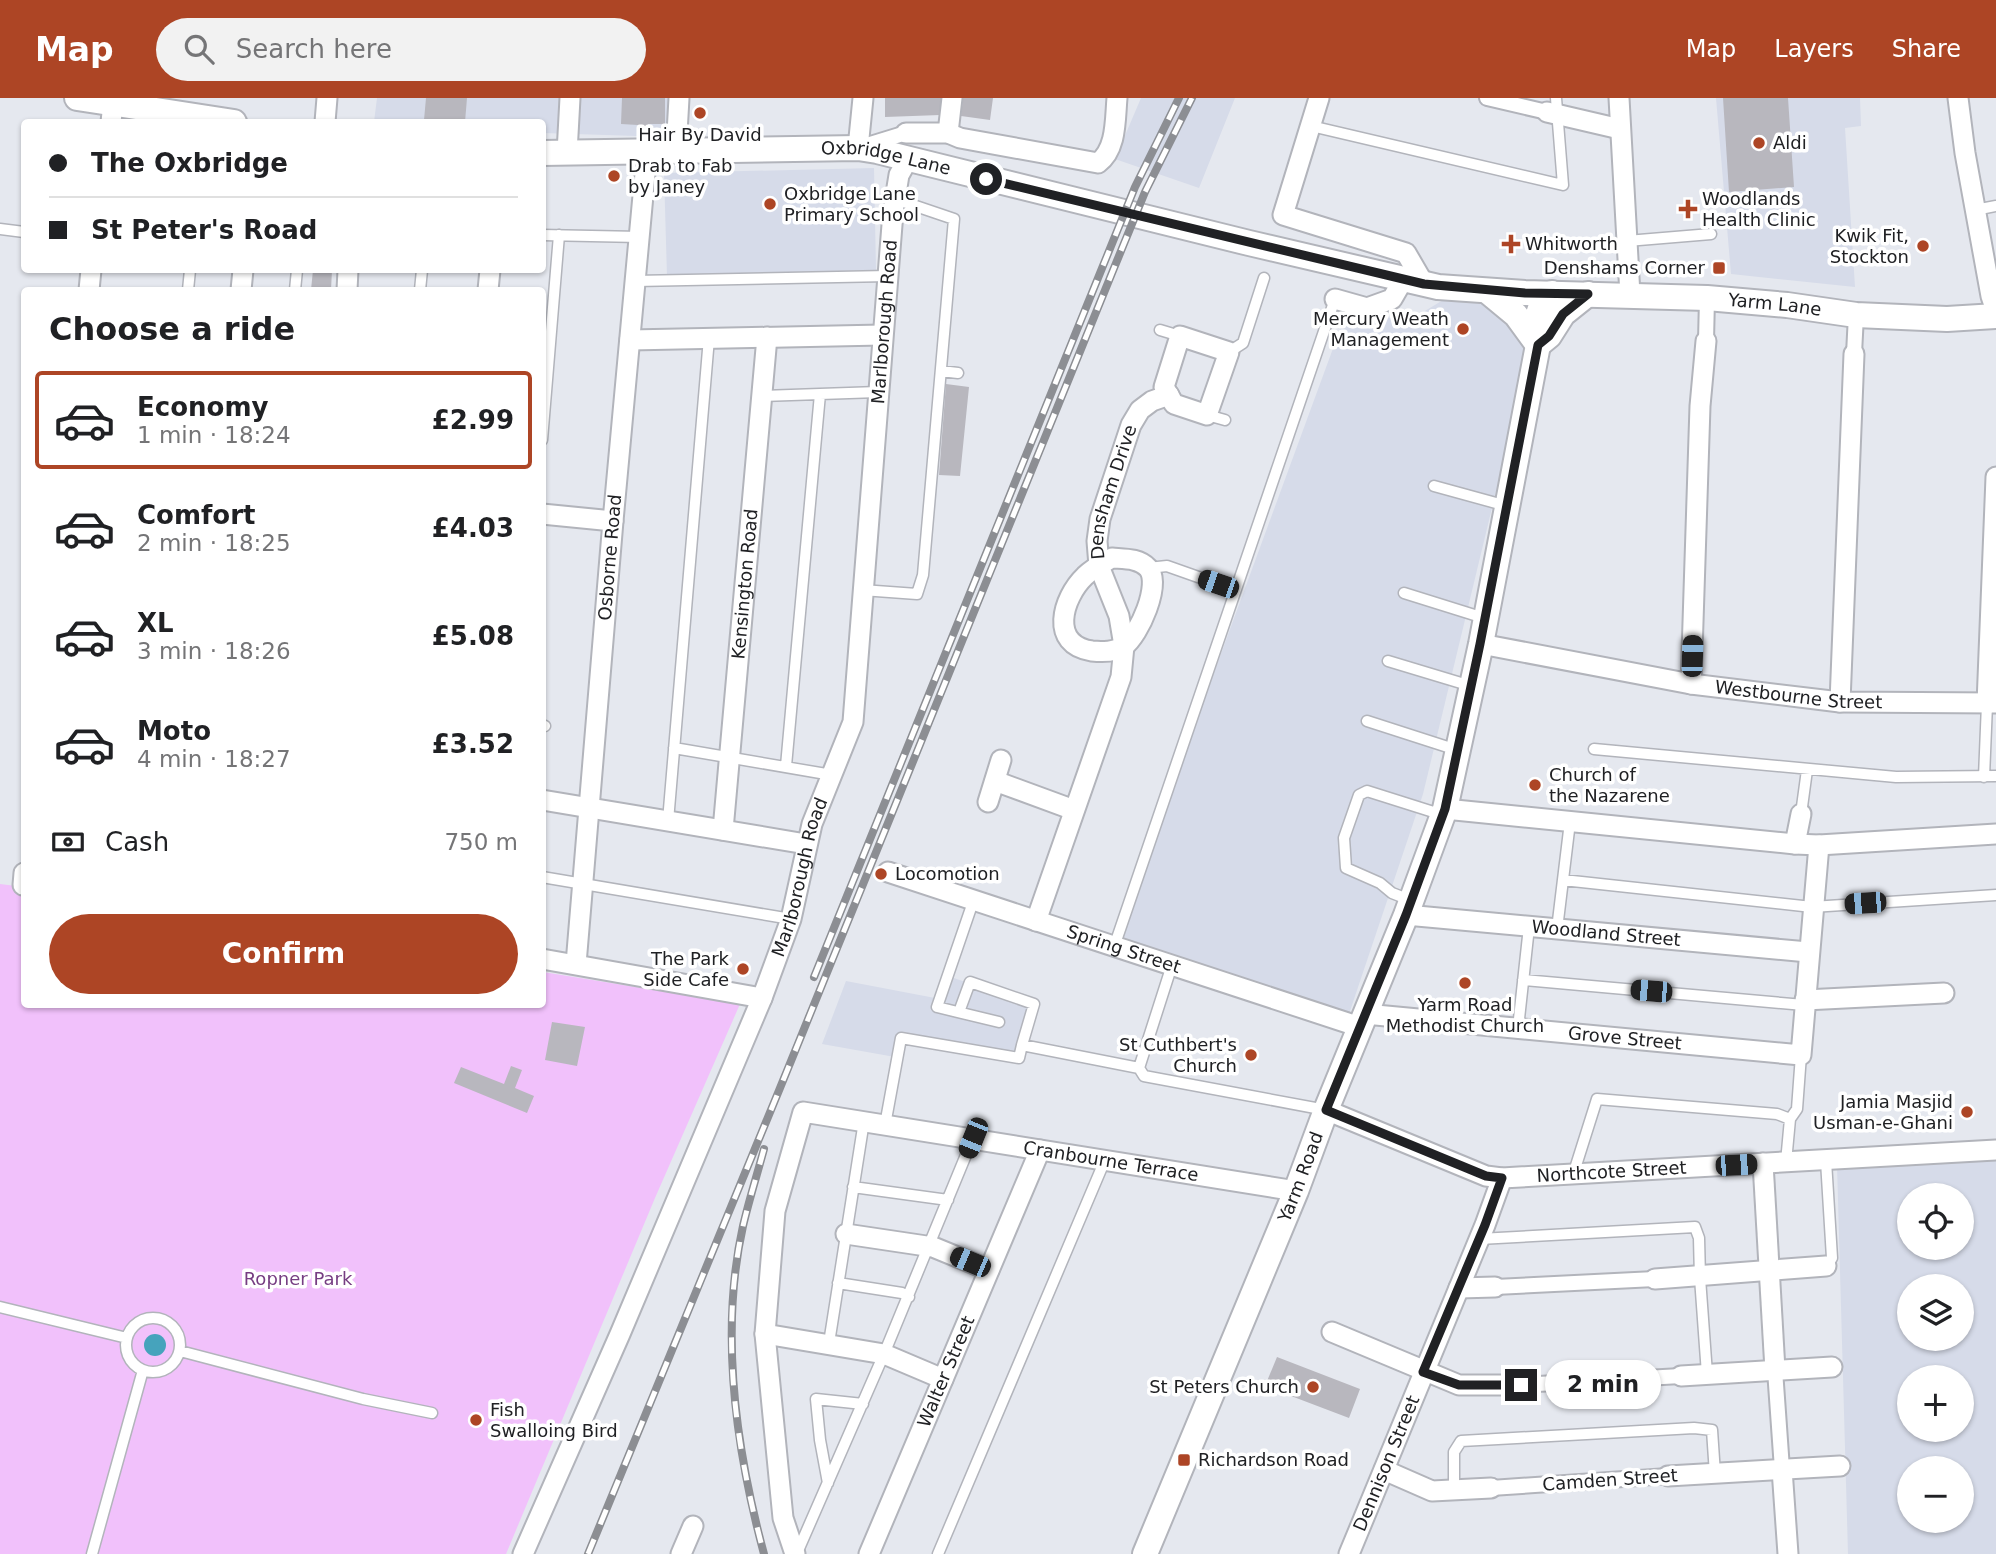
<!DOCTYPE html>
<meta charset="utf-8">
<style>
:root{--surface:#fff;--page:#f2f2f2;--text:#202124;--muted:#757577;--line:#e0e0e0;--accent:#ad4525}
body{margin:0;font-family:"DejaVu Sans",sans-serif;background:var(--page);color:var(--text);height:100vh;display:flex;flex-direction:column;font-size:26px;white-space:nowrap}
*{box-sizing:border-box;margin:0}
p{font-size:23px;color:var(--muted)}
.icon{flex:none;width:38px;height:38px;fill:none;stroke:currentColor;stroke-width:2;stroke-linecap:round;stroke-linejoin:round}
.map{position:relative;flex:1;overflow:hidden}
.drawer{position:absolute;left:21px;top:189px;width:525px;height:721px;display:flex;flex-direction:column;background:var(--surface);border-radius:7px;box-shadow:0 2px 5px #0004}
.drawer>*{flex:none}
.hud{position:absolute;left:21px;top:21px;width:525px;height:154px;border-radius:7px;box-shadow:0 2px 5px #0004;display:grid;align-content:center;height:154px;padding:0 28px;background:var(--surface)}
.tools{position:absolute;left:1897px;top:1085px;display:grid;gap:14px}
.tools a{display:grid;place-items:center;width:77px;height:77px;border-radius:50%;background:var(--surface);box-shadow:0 2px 5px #0004;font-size:35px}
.end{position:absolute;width:32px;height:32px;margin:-16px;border:9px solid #202124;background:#fff;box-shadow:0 0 0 4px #fff}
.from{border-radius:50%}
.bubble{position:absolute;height:49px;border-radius:24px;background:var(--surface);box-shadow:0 2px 5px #0004;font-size:23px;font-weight:700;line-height:49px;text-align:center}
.car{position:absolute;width:21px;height:42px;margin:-21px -10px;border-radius:9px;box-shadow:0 0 5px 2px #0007;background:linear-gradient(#222 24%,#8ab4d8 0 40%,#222 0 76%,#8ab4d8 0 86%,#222 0)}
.hud b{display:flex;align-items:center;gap:24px;height:66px;font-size:26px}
.hud b+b{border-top:2px solid var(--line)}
.hud i{width:18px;height:18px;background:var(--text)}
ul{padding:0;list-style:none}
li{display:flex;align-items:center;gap:21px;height:98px;margin:0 14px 10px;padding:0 14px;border:4px solid transparent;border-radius:7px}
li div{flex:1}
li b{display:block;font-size:26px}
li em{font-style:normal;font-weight:700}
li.active{border-color:var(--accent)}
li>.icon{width:63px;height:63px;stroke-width:1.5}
h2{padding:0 28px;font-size:32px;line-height:84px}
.pay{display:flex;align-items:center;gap:18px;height:77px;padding:0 28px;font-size:26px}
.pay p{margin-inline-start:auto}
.cta{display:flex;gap:14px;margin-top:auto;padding:14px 28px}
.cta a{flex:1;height:80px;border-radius:42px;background:var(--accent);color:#fff;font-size:28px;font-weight:700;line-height:80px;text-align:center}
header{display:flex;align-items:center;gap:42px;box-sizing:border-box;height:98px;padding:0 35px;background:var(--accent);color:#fff}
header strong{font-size:33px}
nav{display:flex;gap:38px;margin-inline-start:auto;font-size:24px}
.search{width:490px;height:63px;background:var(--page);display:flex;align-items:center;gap:18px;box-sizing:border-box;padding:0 24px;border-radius:38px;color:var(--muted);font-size:26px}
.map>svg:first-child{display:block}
.built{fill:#d6dbe9;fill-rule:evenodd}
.green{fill:#f1c1fb}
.water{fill:#46a3bc}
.building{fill:#b8b7be}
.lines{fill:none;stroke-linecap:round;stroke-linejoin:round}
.service-casing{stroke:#b2b4bb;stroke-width:13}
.pedestrian-casing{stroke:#b2b4bb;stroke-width:18}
.minor-casing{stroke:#b2b4bb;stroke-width:23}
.tertiary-casing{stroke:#b2b4bb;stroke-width:28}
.service{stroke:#fff;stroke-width:10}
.pedestrian{stroke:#fff;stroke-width:14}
.minor{stroke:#fff;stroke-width:19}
.tertiary{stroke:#fff;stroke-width:24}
.rail-casing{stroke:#8c8e93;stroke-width:8}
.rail{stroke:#fff;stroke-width:5;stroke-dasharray:16;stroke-linecap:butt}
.route{stroke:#202124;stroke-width:9}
.poi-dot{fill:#ad4525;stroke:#fff;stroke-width:2.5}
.labels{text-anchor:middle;stroke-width:7;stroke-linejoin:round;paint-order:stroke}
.poi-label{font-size:18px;fill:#202124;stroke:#fff;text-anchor:start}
.street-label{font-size:18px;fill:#202124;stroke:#fff}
.park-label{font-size:18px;fill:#763d82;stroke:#fff}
</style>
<header>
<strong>Map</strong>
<div class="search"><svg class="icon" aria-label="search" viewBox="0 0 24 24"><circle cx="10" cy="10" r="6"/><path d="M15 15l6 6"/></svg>Search here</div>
<nav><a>Map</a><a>Layers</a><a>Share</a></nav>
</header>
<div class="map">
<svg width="1996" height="1456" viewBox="0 0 1996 1456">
<rect width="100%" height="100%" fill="#e5e8ef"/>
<!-- built -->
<path class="built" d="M 377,0 L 668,0 L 668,39 L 543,35 L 542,24 L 374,24 Z
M 1141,0 L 1235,0 L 1199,90 L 1115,61 Z
M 1716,0 L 1860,0 L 1861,28 L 1845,30 L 1855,189 L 1731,176 Z
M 874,70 L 876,172 L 667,178 L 664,75 Z
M 1453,196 L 1534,215 L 1525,273 L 1423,696 L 1349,916 L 1116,842 L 1346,215 L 1410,222 Z
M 945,877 L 1033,907 L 1019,957 L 899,938 L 895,959 L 822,946 L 846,883 L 935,900 Z
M 1996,1057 L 1996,1456 L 1848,1456 L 1837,1067 ZM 1909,1097 L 1962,1097 L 1962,1150 L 1909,1150 ZM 1909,1188 L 1962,1188 L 1962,1241 L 1909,1241 ZM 1909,1279 L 1962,1279 L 1962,1332 L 1909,1332 ZM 1909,1370 L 1962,1370 L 1962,1423 L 1909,1423 Z"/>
<!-- green -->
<path class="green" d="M 0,786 L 24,789 L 24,906 L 542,906 L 543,874 L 740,906 L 655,1100 L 506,1456 L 0,1456 Z"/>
<!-- water -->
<path class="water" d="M144 1247a11 11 0 1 1 22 0a11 11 0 1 1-22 0Z"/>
<!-- building -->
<path class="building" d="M 426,0 L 467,0 L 465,24 L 424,22 Z
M 622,0 L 665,0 L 665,26 L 648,26 L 648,33 L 638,33 L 638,27 L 621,26 Z
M 885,0 L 942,0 L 940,17 L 885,19 Z
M 963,0 L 993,0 L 990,22 L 961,18 Z
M 1723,0 L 1788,0 L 1794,89 L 1729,94 Z
M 313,172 L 332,172 L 331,192 L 311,192 Z
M 946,286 L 969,289 L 960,378 L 939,377 Z
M 552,924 L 585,929 L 577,968 L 545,962 Z
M 511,968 L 522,972 L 515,990 L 534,998 L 527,1015 L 454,985 L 461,969 L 504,986 Z
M 1277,1259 L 1360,1291 L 1349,1320 L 1265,1288 Z"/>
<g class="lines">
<defs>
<path id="service" d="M 1311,28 L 1563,87 L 1556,0
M 1975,112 L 1996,108
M 0,131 L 24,134
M 542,137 L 640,139
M 1627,143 L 1711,136
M 635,183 L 888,178
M 188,192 L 190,172
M 295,192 L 297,172
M 420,192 L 422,172
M 1160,232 L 1180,238
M 1229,254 L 1243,245 L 1264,180
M 941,273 L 958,275
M 762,298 L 820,296
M 1207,317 L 1225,322
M 542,342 L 559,137
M 1434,388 L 1507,408
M 1148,470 L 1167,468 L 1218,486
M 862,492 L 917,496 L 923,477 L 954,121 L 895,101
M 1404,495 L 1484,520
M 1388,563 L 1471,588
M 1367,623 L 1457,652
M 542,627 L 545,628
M 674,650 L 832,677
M 1594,651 L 1896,679 L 1996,678
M 786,668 L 820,296 L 878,294
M 1984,679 L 1987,606
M 1801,716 L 1807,672
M 668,723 L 709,240
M 542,779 L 791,821
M 1563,782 L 1812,809 L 1996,797
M 1410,802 L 1392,795 L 1380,785 L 1346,770 L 1344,740 L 1359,697 L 1367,693 L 1443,717
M 973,804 L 937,909 L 999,924
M 1557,831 L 1570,724
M 1114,849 L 1335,201
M 1523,882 L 1804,907
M 959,914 L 970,884 L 1034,906 L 1022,947 L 1139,970 L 1172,867
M 1518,930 L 1529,829
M 1139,970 L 1144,978 L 1326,1012
M 885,1027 L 901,940 L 1019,960 L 1022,947
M 1826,1063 L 1832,1160 L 1826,1168
M 1786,1064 L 1790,1021 L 1797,1011 L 1801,957
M 1573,1077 L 1597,1001 L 1777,1016 L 1790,1021
M 853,1089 L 948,1102
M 1479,1141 L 1695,1129 L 1699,1140 L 1700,1180 L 1707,1276
M 838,1185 L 902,1195 L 909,1199
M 0,1209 L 127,1240
M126 1247a27 27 0 1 1 54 0a27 27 0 1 1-54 0Z
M 829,1245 L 864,1023
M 180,1253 L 363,1301 L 432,1315
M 828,1385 L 820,1342 L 816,1301 L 863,1306
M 1454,1392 L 1454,1354 L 1461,1343 L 1694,1330 L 1712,1332 L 1715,1376
M 797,1455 L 884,1256 L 973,1040
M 92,1456 L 143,1272
M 938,1456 L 1105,1062"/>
<path id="pedestrian" d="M 1487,0 L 1547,14
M 867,47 L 906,35
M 1706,243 L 1707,200
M 1854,256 L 1856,217
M 1495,1189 L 1655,1181
M 1775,1272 L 1782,1371
M 1521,1287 L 1681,1278
M 1491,1390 L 1668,1378"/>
<g id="minor">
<path d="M 1319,0 L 1283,117 L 1406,155 L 1424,186"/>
<path d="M 1619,0 L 1630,197"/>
<path d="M 1958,0 L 1965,55 L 1991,198 L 1996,213"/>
<path d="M 1547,14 L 1620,31"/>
<path d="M 111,24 L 113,5"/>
<path d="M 325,24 L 327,0"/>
<path d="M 906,35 L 948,35 L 960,40 L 1098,65 C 1117,51 1115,21 1117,0"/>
<path d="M 948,35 L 952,0"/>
<path d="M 858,50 L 863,0"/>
<path d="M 676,53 L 679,0"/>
<path d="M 567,55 L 570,0"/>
<path d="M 89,192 L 91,172"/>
<path d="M 241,192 L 243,172"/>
<path d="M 347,192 L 348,172"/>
<path d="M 488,192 L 490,172"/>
<path d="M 1335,201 L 1367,210 L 1392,201 L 1403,182"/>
<path d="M 1180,238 L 1229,254 L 1207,317 L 1174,306 L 1164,289 Z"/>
<path d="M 630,242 L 882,237"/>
<path d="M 542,416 L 613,423"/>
<path d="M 1112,460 C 1124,461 1139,460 1148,470 C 1162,486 1139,537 1124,548 C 1116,554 1101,554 1092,553 C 1049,547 1062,500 1085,478 C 1093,470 1103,465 1112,460 Z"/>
<path id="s1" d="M 1481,546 L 1691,586 L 1840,604 L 1996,605"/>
<path d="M 1691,586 L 1700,308 L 1706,243"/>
<path d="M 1840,604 L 1854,256"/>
<path d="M 1987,606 L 1996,379"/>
<path d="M 995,683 L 1074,712"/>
<path d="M 542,702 L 806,746"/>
<path d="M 988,704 L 1001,662"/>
<path d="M 1445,711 L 1795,746 L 1819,747 L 1996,736"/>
<path id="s2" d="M 723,732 L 767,239"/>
<path d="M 1795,746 L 1801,716"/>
<path id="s3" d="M 888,774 L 1360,929"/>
<path d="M 23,787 L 24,775"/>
<path id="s4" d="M 1406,817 L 1808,854"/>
<path id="s5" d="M 1036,823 L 1121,579 L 1124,548 L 1119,518 L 1099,468 L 1097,443 L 1100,421 L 1131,327 L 1140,312 L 1152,303 L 1169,297"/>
<path d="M 542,861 L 762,900"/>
<path id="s6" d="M 576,866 L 613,423 L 647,54"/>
<path d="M 1805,902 L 1944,895"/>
<path id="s7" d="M 1365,916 L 1801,957 L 1819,747"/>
<path id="s8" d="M 1326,1012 L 1486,1078 L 1502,1080 L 1996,1052"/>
<path d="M 1763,1065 L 1775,1272"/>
<path d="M 846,1136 L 933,1149 L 989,1172"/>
<path d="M 1655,1181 L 1826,1168"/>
<path d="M 1459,1190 L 1495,1189"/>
<path d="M 1332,1234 L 1459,1287 L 1521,1287"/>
<path d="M 765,1236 L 884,1256 L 943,1281"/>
<path d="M 1681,1278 L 1832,1269"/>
<path d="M 1782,1371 L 1788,1456"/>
<path d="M 1384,1372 L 1432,1393 L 1491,1390"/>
<path d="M 1668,1378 L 1840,1368"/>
<path id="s9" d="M 523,1456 L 620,1236 L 762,900 L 791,821 L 812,726 L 853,624 L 893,114 L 899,77 L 908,61"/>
<path d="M 681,1456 L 693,1428"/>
<path id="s10" d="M 795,1456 L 783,1420 L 765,1236 L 775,1113 L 803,1014 L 1296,1093"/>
<path id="s11" d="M 869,1456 L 1040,1052"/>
<path id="s12" d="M 1349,1456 L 1485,1127 L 1502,1080"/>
</g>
<g id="tertiary">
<path d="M 77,0 L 234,24"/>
<path id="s13" d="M 542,55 L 858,50 L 877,53 L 1249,145 L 1438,189 L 1525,195 L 1707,200 L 1787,207 L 1856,217 L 1947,221 L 1996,218"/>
<path d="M 1487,193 L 1516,217 L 1538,247"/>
<path d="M 1538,247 L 1549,238 L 1563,216 L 1588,196"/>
<path id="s14" d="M 1145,1456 L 1296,1093 L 1326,1012 L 1406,817 L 1445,711 L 1481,546 L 1538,247 C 1537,225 1533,212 1552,195"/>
</g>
</defs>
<!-- service casing -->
<use href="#service" class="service-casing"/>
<!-- pedestrian casing -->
<use href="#pedestrian" class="pedestrian-casing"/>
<!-- minor casing -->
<use href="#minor" class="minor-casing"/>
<!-- tertiary casing -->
<use href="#tertiary" class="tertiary-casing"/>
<!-- service -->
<use href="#service" class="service"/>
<!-- pedestrian -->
<use href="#pedestrian" class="pedestrian"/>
<!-- minor -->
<use href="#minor" class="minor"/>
<!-- tertiary -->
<use href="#tertiary" class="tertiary"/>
<defs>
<path id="rail" d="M 814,879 L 1135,89 L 1179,0
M 764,1051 C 757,1077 749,1102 743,1128 C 719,1236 736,1352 764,1456
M 588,1456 L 780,990 L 1145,94 L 1192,0"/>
</defs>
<!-- rail casing -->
<use href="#rail" class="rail-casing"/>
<!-- rail -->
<use href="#rail" class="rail"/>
</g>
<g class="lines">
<!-- route -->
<path class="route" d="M 986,81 L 1424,186 L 1525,195 L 1588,196 L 1563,216 L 1549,238 L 1538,247 L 1480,546 L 1445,711 L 1406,817 L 1326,1012 L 1486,1078 L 1502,1080 L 1485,1127 L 1423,1274 L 1459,1287 L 1521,1287"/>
</g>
<!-- markers -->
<g class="poi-dot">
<circle cx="700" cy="15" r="7"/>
<circle cx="1759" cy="45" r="7"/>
<circle cx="614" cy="78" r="7"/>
<circle cx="770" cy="106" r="7"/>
<path d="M1684.5 100.5h7v7h7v7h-7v7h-7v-7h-7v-7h7z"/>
<path d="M1507.5 135.5h7v7h7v7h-7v7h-7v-7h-7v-7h7z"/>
<circle cx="1923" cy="148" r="7"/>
<rect x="1712" y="163" width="14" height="14" rx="3.5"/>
<circle cx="1463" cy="231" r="7"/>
<circle cx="1535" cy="687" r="7"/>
<circle cx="881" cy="776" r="7"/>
<circle cx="743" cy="871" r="7"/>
<circle cx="1465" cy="885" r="7"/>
<circle cx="1251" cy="957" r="7"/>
<circle cx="1967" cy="1014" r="7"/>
<circle cx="1313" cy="1289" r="7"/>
<circle cx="476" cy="1322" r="7"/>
<rect x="1177" y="1355" width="14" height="14" rx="3.5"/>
</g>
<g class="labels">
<!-- poi labels -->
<g class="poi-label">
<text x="700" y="43" text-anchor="middle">Hair By David</text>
<text x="1773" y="51">Aldi</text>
<text x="628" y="74">Drab to Fab<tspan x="628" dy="21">by Janey</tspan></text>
<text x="784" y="102">Oxbridge Lane<tspan x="784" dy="21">Primary School</tspan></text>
<text x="1702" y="107">Woodlands<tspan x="1702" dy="21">Health Clinic</tspan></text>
<text x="1909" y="144" text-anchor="end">Kwik Fit,<tspan x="1909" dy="21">Stockton</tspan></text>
<text x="1525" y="152">Whitworth</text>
<text x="1705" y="176" text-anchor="end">Denshams Corner</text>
<text x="1449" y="227" text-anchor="end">Mercury Weath<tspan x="1449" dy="21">Management</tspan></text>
<text x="1549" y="683">Church of<tspan x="1549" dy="21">the Nazarene</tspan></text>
<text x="895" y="782">Locomotion</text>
<text x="729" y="867" text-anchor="end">The Park<tspan x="729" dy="21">Side Cafe</tspan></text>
<text x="1465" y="913" text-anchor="middle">Yarm Road<tspan x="1465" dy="21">Methodist Church</tspan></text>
<text x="1237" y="953" text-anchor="end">St Cuthbert's<tspan x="1237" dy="21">Church</tspan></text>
<text x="1953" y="1010" text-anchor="end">Jamia Masjid<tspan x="1953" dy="21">Usman-e-Ghani</tspan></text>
<text x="1299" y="1295" text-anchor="end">St Peters Church</text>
<text x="490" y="1318">Fish<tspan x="490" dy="21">Swalloing Bird</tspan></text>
<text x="1198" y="1368">Richardson Road</text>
</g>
<!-- street labels -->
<g class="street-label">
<text dy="6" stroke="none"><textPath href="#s13" startOffset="345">Oxbridge Lane</textPath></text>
<text dy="6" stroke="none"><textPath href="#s13" startOffset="1250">Yarm Lane</textPath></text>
<text dy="6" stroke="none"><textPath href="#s9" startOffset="1298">Marlborough Road</textPath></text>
<text dy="6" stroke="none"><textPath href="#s5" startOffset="450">Densham Drive</textPath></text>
<text dy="6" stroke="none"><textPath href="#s6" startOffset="408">Osborne Road</textPath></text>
<text dy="6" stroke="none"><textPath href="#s2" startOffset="247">Kensington Road</textPath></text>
<text dy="6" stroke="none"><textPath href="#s1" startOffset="322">Westbourne Street</textPath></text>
<text dy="6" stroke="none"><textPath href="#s9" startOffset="732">Marlborough Road</textPath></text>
<text dy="6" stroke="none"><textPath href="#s4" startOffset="201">Woodland Street</textPath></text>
<text dy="6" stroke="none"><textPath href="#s3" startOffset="248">Spring Street</textPath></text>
<text dy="6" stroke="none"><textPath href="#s7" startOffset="261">Grove Street</textPath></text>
<text dy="6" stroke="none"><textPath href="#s10" startOffset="761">Cranbourne Terrace</textPath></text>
<text dy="6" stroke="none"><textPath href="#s8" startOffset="299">Northcote Street</textPath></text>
<text dy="6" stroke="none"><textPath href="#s14" startOffset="408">Yarm Road</textPath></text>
<text dy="6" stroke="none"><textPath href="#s11" startOffset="198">Walter Street</textPath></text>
<text dy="6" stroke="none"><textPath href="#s12" startOffset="98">Dennison Street</textPath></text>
<text transform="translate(1610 1382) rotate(-4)" y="6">Camden Street</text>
</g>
<!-- park labels -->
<g class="park-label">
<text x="298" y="1187">Ropner Park</text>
</g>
</g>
</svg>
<div class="tools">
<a><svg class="icon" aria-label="locate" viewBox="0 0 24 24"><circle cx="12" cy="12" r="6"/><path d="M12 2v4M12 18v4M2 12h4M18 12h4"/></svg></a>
<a><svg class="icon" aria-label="layers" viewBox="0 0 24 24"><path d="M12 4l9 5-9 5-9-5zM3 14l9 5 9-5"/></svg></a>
<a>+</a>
<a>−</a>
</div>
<i class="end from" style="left:986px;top:81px"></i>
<i class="end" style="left:1521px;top:1287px"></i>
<div class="bubble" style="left:1545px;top:1262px;width:116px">2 min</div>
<i class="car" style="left:1218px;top:486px;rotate:289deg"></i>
<i class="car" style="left:1692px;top:558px;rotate:2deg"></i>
<i class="car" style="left:1865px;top:805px;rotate:266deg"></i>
<i class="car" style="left:1651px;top:893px;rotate:275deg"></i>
<i class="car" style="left:973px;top:1040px;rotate:202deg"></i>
<i class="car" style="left:1736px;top:1067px;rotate:87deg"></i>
<i class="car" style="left:970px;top:1164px;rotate:293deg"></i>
<div class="hud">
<b><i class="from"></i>The Oxbridge</b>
<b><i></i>St Peter's Road</b>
</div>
<section class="drawer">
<h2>Choose a ride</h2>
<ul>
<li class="active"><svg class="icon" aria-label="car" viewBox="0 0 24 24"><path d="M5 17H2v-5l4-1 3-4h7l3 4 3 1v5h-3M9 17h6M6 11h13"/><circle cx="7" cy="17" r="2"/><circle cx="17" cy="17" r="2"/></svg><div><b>Economy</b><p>1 min · 18:24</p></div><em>£2.99</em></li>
<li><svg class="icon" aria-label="car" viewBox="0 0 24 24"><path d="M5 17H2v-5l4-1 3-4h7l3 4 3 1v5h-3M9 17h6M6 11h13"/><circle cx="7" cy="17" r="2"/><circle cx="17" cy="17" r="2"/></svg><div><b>Comfort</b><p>2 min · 18:25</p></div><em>£4.03</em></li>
<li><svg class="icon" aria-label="car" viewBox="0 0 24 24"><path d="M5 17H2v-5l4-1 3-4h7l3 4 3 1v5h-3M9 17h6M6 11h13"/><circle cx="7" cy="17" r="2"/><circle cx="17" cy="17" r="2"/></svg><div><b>XL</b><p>3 min · 18:26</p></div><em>£5.08</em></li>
<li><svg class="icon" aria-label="car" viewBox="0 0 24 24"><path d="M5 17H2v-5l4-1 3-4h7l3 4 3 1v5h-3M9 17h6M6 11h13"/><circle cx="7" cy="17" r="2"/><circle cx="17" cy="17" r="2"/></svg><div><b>Moto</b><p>4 min · 18:27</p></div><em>£3.52</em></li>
</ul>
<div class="pay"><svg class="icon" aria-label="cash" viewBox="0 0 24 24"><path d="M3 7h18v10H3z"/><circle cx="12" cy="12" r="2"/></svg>Cash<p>750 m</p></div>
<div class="cta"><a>Confirm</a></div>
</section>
</div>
